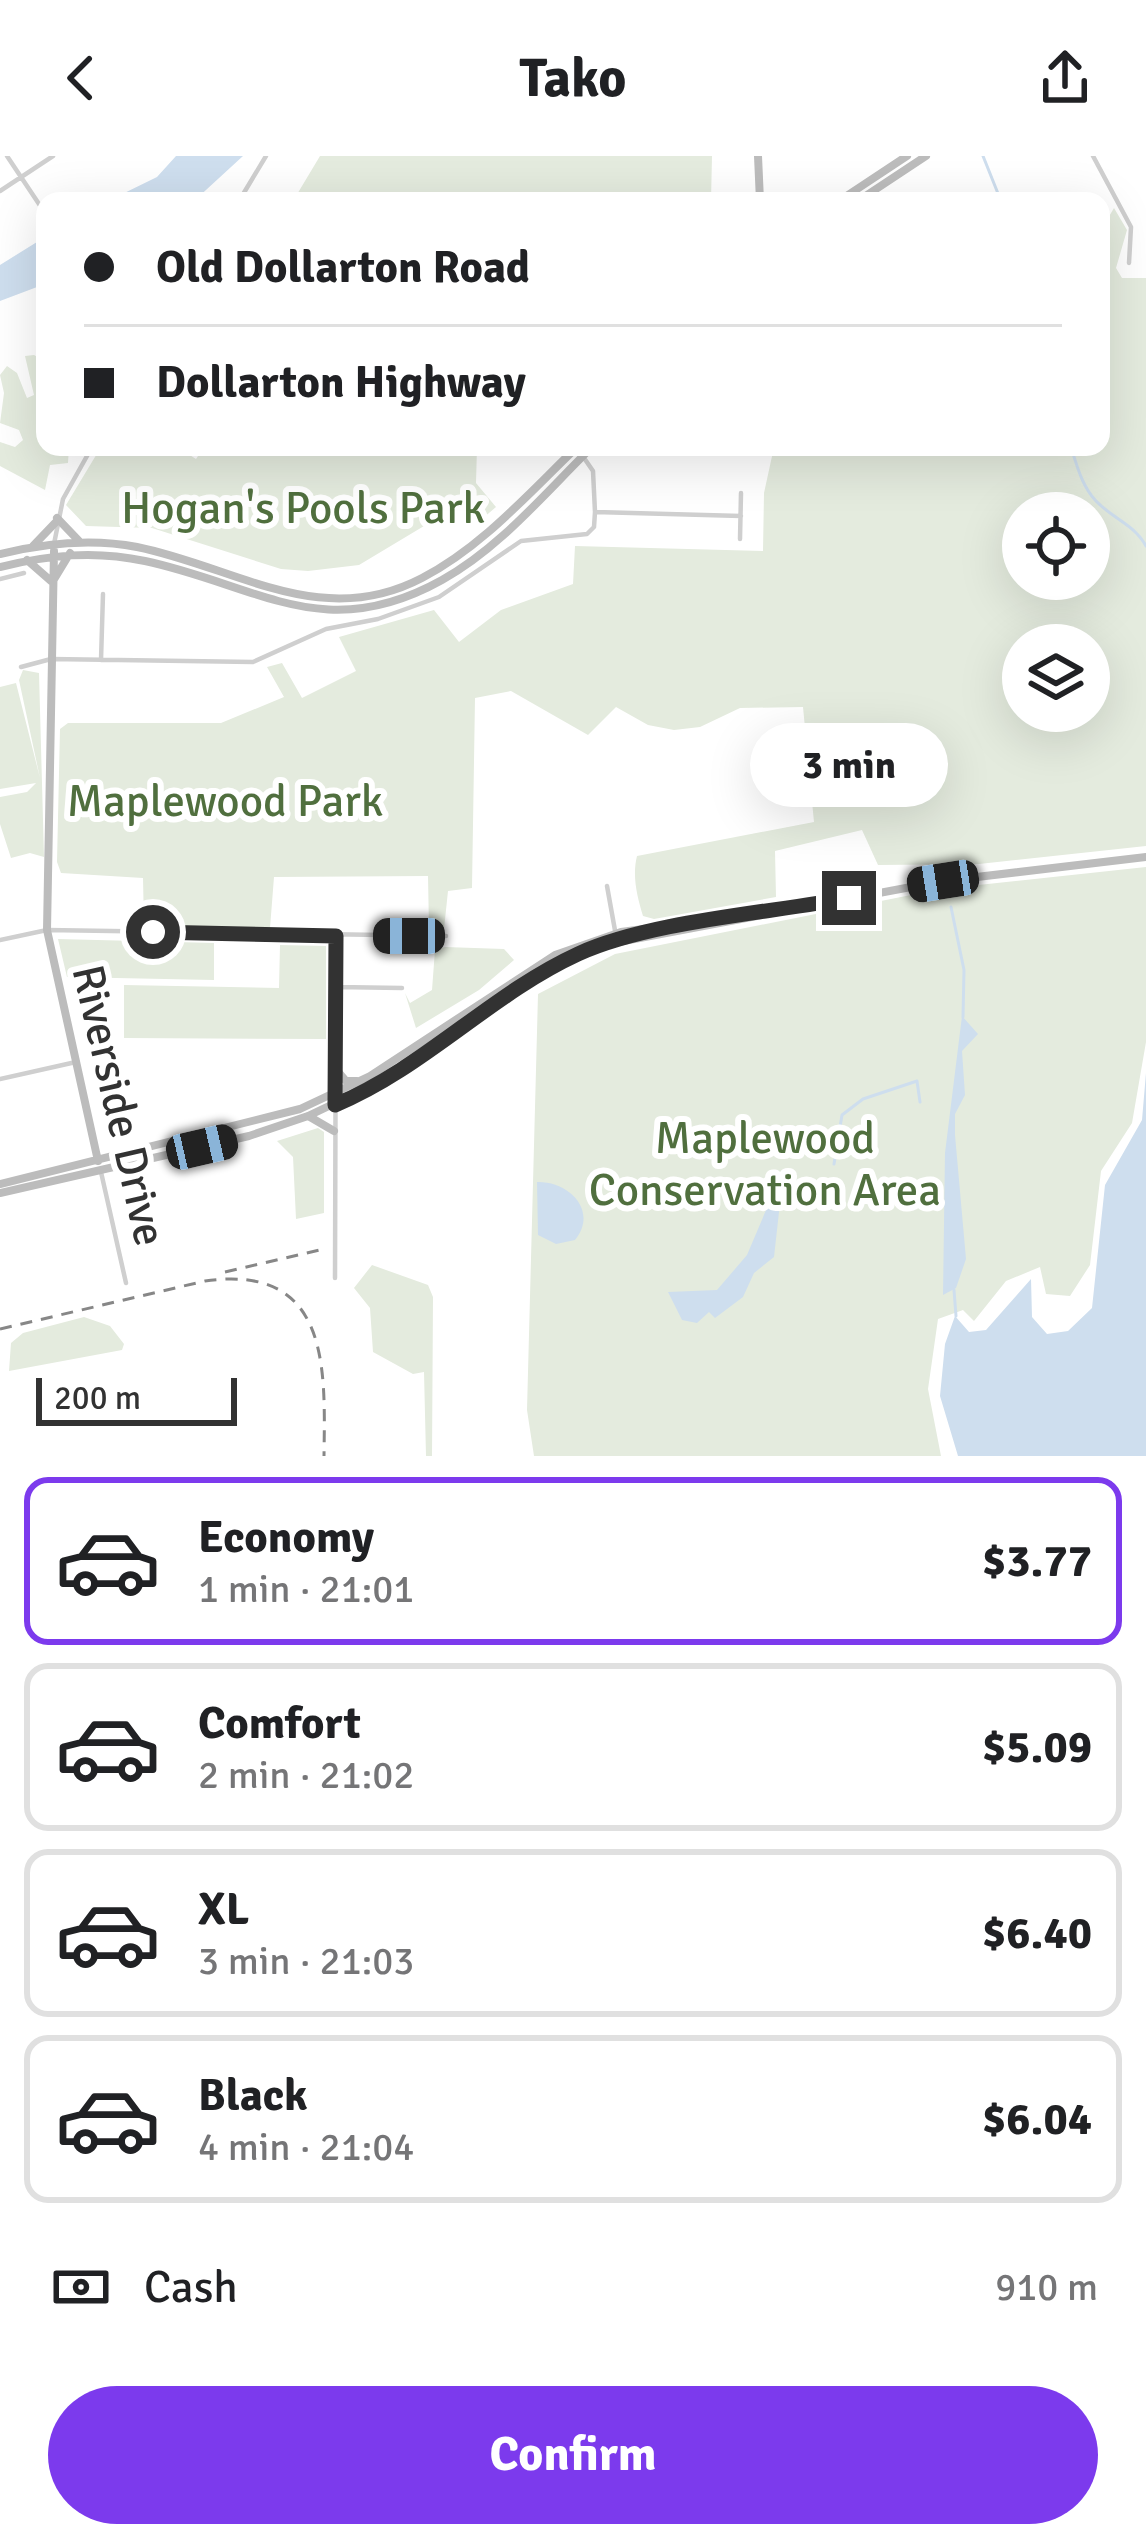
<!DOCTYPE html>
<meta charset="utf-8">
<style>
:root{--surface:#fff;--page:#f6f6f6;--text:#202124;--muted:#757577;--line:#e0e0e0;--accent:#7c3aed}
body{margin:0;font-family:Signika,sans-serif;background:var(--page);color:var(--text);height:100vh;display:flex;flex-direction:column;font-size:45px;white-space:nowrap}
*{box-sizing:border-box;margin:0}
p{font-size:39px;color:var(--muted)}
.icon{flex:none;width:66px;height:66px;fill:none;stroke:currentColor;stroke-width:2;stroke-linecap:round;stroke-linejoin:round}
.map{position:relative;height:1300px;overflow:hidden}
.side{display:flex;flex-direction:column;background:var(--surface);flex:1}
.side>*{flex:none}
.guide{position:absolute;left:36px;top:36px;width:1074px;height:264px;border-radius:24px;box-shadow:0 12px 48px #0002;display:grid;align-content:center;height:264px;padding:0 48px;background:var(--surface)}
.fabs{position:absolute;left:1002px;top:336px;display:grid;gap:24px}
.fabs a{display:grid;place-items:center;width:108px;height:108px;border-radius:50%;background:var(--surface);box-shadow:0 12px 48px #0002;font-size:60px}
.scale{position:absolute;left:36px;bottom:30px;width:201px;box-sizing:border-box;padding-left:12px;border:6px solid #323232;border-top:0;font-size:33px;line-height:42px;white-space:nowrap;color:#323232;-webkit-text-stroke:9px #fff;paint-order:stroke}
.end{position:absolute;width:54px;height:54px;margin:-27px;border:15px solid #323232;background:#fff;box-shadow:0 0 0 6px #fff}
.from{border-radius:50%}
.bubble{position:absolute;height:84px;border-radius:42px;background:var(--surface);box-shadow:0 12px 48px #0002;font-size:39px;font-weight:700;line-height:84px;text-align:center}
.car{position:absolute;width:36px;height:72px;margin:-36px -18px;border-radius:15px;box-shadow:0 0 9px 3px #0007;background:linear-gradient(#222 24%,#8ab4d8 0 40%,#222 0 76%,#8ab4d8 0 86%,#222 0)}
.guide b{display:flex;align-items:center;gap:42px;height:114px;font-size:45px}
.guide b+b{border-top:3px solid var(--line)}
.guide i{width:30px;height:30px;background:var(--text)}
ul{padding:21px 0 0;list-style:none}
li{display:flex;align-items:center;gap:36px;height:168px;margin:0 24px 18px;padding:0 24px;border:6px solid var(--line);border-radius:24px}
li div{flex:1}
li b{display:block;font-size:45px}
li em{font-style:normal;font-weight:700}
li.active{border-color:var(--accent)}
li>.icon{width:108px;height:108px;stroke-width:1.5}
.pay{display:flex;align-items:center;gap:30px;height:132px;padding:0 48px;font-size:45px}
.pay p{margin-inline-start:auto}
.primary-button{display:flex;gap:24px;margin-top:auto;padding:24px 48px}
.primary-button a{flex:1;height:138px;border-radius:72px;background:var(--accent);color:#fff;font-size:48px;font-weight:700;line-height:138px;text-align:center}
header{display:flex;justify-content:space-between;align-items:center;height:156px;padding:0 48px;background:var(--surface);font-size:54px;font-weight:700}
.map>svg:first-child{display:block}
.green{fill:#e4ebde;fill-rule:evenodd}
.water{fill:#cedeee}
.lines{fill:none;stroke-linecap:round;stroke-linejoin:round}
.stream{stroke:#cedeee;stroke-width:3}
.street{stroke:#cfcfcf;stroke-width:4.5}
.secondary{stroke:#bcbcbc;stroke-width:8}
.rail{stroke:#878787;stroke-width:3;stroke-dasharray:12 9;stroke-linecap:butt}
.route{stroke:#323232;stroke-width:15}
.labels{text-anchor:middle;stroke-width:12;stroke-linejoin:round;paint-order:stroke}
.park-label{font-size:45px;fill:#506f3e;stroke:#fff}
.street-label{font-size:45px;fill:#323232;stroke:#fff}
</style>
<header><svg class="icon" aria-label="back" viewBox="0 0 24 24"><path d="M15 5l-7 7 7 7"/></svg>Tako<svg class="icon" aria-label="share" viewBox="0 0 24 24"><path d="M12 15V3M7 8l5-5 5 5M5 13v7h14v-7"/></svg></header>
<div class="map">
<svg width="1146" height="1300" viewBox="0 0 1146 1300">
<rect width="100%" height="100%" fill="#fff"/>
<!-- green -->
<path class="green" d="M 320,0 L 712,0 L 711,45 L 293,45 Z
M 1114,52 L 1127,74 L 1116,112 L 1122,122 L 1146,122 L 1146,690 L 979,708 L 878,709 L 862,674 L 775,695 L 776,741 L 654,763 L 643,760 C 637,740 632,720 637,700 L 814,666 L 803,551 L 740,552 L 700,571 L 674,574 L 648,569 L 616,551 L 588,579 L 511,535 L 475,542 L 472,732 L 448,735 L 444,773 L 429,773 L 428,720 L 274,721 L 270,772 L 144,770 L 143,722 L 61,717 L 57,706 L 60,573 L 68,567 L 221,567 L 284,541 L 267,511 L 282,507 L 302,542 L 356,515 L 339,481 L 434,454 L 459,486 L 501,454 L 573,428 L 575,390 L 763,395 L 764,337 L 774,291 L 1101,291 L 1101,74 ZM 1023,357 L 1089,357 L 1089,423 L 1023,423 ZM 1023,489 L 1089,489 L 1089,555 L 1023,555 Z
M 34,199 L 45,205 L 45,291 L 69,291 L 68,307 L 50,309 L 45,334 L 0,310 L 0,286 L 15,291 L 23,284 L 19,274 L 0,267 L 4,237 L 0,219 L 7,210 L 17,217 L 27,242 L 34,239 L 25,200 Z
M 101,291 L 177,291 L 196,303 L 204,291 L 477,291 L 476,327 L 496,351 L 475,369 L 434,364 L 359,409 L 308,415 L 281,413 L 152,372 L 86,370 L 66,349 Z
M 23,514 L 39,517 L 44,701 L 30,697 L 11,702 L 0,668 L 0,641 L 27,636 L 36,627 L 0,633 L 0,531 L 16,527 L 40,622 L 19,524 Z
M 1146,711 L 1146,886 L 1132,967 L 1101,1015 L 1090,1109 L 1070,1140 L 1046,1138 L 1040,1111 L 1006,1125 L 974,1165 L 963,1154 L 938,1163 L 928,1233 L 941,1300 L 534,1300 L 527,1254 L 538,838 L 615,798 L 941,733 Z
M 58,783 L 214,787 L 214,824 L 67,821 Z
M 280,789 L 326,790 L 326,883 L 124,882 L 124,829 L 279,832 Z
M 445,791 L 504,793 L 514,804 L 479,834 L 416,872 L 405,837 L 410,847 L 432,834 L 435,794 Z
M 318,972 L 324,976 L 324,1057 L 296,1063 L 293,1001 L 277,985 Z
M 372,1109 L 428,1129 L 433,1141 L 432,1300 L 426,1300 L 424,1216 L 413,1218 L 373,1196 L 370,1152 L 354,1132 Z
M 84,1161 L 110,1170 L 124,1188 L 122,1194 L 9,1215 L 11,1187 L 23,1177 Z"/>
<!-- water -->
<path class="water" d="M 176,0 L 243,0 L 194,45 L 108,45 L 157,21 Z
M 45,81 L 45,128 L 0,145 L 0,109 Z
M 962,860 L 978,878 L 962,895 L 965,939 L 955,958 L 955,979 L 966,1103 L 956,1132 L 943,1139 L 945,997 Z
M 1146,917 L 1146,1300 L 958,1300 L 940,1240 L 945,1188 L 955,1160 L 969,1176 L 986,1174 L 1031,1123 L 1032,1161 L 1047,1178 L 1068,1175 L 1092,1152 L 1105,1029 L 1142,964 Z
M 537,1026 C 568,1025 599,1054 575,1084 L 556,1088 L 538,1079 Z
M 772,1040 L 780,1047 L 774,1101 L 754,1117 L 743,1141 L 715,1162 L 709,1156 L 697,1167 L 682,1164 L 668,1136 L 717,1134 L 747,1099 Z"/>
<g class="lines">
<!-- stream -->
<path class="stream" d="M 983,0 L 1001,45
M 1071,291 C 1077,310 1082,330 1096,345 C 1113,363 1134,368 1146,390
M 951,751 L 964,814 L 963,861
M 834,1008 L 842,959 L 863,943 L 917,925 L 920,946
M 954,1134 L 956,1160"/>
<!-- street -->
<path class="street" d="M 7,0 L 45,57
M 1093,0 L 1131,71 L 1129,107
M 0,35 L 53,0
M 239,45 L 266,0
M 582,299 L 593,315 L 595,356
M 740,383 L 741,337
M 54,388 L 63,343 L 92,291
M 0,423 L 24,417
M 101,504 L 103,438
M 21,511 L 51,503 L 253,506 L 326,473 L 378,463 L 439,441 L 521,385 L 587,378 L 594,371 L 595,356 L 741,360
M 607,730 L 616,780
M 0,784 L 47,774 L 446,780
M 336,831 L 402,832
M 0,923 L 76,906
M 101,1016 L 126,1127
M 335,1122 L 336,780"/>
<!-- secondary -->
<path class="secondary" d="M 758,0 L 760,45
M 839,45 L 907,0
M 858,45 L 926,0
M 57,362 L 79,385
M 33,390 L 55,367
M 54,395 L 47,774 L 98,1005
M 0,398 C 45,387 91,382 137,391 C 236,411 321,475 422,422 C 482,391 529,337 577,291
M 27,404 L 51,425
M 0,411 C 49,399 94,394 145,405 C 258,429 324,490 442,424 C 500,392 545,337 592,291
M 53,425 L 70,397
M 335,912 L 346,925 L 357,925
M 310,961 L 334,975
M 0,1028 L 300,953 L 370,920 L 555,799 L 621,776 L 681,768
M 0,1037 L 249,980 L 308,960 L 390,921 L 545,817 L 597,790 L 943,725 L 1146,701"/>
<!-- rail -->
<path class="rail" d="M 225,1116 L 324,1093
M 0,1173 L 205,1125 C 331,1107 325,1214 324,1300"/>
</g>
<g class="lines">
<!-- route -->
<path class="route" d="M 153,776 L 336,780 L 335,949 C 424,912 491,838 578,798 C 650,765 769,757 849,742"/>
</g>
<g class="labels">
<!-- park labels -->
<g class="park-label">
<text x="303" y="367">Hogan's Pools Park</text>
<text x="225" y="660">Maplewood Park</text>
<text x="765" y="997">Maplewood<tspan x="765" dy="52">Conservation Area</tspan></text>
</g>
<!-- street labels -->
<g class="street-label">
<text transform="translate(120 949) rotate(77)" y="16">Riverside Drive</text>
</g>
</g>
</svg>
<div class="fabs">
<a><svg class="icon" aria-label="locate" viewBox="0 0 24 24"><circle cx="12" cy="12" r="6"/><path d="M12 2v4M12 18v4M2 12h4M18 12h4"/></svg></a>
<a><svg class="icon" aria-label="layers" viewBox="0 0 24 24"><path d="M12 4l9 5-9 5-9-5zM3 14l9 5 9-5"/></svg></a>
</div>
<div class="scale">200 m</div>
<i class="end from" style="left:153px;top:776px"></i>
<i class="end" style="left:849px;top:742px"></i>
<div class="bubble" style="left:750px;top:567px;width:198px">3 min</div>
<i class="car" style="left:943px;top:725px;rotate:261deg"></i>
<i class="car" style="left:409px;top:780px;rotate:270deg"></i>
<i class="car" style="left:202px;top:991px;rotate:77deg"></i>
<div class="guide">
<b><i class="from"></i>Old Dollarton Road</b>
<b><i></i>Dollarton Highway</b>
</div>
</div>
<section class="side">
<ul>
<li class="active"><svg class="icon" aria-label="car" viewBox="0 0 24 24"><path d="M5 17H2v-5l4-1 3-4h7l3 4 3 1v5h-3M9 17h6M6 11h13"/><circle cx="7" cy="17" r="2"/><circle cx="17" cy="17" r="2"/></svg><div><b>Economy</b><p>1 min · 21:01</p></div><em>$3.77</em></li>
<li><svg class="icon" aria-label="car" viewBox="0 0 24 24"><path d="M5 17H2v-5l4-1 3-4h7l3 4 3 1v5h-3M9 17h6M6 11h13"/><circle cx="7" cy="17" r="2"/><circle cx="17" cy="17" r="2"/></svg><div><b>Comfort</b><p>2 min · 21:02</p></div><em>$5.09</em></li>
<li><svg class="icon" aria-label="car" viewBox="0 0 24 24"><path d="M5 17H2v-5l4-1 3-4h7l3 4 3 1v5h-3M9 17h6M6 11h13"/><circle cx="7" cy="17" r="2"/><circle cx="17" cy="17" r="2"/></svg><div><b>XL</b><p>3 min · 21:03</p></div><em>$6.40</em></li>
<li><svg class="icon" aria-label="car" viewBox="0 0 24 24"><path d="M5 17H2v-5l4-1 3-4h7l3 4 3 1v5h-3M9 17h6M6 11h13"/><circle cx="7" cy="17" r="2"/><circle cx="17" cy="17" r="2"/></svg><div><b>Black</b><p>4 min · 21:04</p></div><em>$6.04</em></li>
</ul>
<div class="pay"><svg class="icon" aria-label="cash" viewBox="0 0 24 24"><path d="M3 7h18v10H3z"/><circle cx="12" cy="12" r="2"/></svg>Cash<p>910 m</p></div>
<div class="primary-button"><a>Confirm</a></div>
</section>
